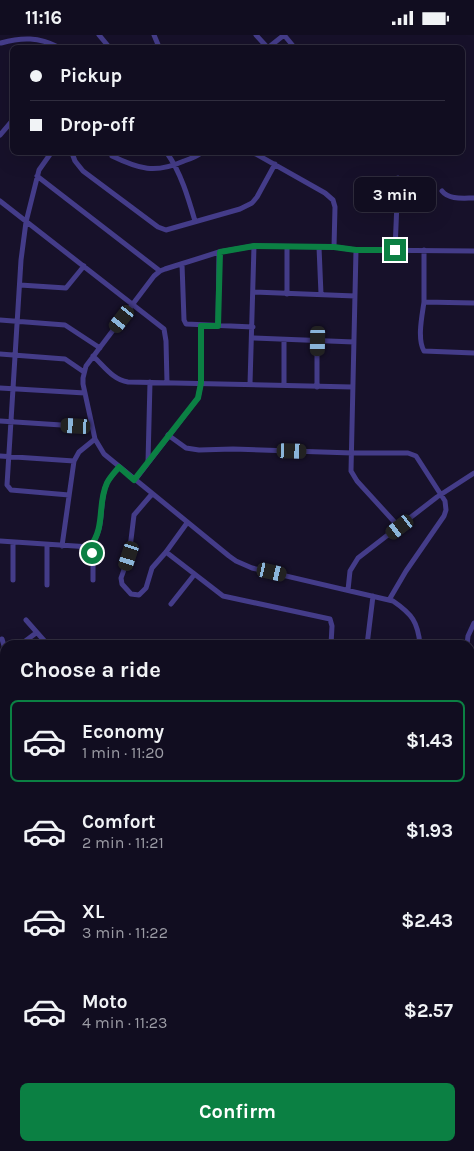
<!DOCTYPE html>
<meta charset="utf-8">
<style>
:root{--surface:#110d20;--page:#1e1b2d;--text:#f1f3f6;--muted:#9c9ca5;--line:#302d3e;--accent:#0b8043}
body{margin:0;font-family:Karla,sans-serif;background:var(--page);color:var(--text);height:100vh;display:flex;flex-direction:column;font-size:19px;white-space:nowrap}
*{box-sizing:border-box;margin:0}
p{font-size:16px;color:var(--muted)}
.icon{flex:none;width:28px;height:28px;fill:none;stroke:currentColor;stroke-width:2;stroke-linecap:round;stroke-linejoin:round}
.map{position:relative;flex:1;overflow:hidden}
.side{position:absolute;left:0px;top:605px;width:475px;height:511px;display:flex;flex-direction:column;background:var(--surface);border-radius:15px 15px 0 0;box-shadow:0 5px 20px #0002,0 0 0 1px var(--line)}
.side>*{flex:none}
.banner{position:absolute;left:10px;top:10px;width:455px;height:110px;border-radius:8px;box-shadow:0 5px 20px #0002,0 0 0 1px var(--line);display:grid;align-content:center;height:110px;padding:0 20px;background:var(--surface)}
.end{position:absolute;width:22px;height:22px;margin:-11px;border:6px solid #0b8043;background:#fff;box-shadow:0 0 0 2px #fff}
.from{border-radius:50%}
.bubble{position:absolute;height:35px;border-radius:8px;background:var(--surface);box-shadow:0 5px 20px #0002,0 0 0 1px var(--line);font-size:16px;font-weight:700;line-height:35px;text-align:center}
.car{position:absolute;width:15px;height:30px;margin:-15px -8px;border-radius:6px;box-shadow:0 0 4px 1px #0007;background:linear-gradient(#222 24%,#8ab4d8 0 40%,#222 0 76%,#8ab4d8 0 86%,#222 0)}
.banner b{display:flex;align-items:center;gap:18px;height:48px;font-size:19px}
.banner b+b{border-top:1px solid var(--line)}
.banner i{width:12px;height:12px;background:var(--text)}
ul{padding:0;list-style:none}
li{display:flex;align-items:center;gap:15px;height:82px;margin:0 10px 8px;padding:0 10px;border:2px solid transparent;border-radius:8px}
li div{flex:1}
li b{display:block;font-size:19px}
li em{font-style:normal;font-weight:700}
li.on{border-color:var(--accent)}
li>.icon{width:45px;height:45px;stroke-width:1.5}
h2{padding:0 20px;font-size:22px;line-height:60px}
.action{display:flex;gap:10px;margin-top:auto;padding:10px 20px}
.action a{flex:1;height:58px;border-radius:8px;background:var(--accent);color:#fff;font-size:20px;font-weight:700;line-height:58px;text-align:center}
.status{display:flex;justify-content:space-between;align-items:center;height:35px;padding:0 25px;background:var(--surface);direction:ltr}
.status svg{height:14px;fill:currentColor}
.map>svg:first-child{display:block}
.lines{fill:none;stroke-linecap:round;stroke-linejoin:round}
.stream{stroke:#0b1d49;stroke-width:1}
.river{stroke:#0b1d49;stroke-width:8}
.minor{stroke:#443c89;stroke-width:5}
.route{stroke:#0b8043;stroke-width:6}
</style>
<div class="status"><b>11:16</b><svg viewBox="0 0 49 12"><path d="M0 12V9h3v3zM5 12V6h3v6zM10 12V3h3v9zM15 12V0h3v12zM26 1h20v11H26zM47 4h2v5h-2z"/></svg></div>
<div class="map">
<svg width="474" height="1116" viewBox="0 0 474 1116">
<rect width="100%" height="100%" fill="#17112a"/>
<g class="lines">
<!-- stream -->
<path class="stream" d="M 130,1111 L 131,1116"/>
<!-- river -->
<path class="river" d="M 0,718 L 5,731
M 5,1074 L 2,1074 L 1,1081 L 5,1087
M 0,1116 L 5,1108"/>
<!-- minor -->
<path class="minor" d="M 99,0 L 109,12
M 154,0 L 159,12
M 256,0 L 267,12
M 284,0 L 294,12
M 1,8 C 22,2 39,2 58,12
M 269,12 L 284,0
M 0,100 L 12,86
M 51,118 L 39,135 L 26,187 L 21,225 L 7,450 L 11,455 L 69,460
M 72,118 L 75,126 L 83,136 L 158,192 L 166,195 L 240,174 L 252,168 L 257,162 L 275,129
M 167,118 C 181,138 188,162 195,186
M 254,118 L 325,158 L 333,165 L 335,172 L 334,212
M 112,121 C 139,134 155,139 184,126 C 190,124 196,122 201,118
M 37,141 L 160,236
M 442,156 C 449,165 463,163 474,163
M 0,166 L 164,294 L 166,306 L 167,348
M 287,212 L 287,259
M 319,212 L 321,259
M 356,215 L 351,436 L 357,446 L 399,492
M 395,215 L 398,143
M 424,215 L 424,267 L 474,268
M 182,229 L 184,285 L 186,289 L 253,292
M 20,250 L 66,253 L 84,231
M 253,257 L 355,261
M 424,267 C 422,281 417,304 424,316 L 474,318
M 0,285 L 65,290 L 100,313
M 218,291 L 219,217
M 253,303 L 354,307
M 284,305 L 284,350
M 0,319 L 65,324 L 84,337
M 93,321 C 104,331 113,345 128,347 L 352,352
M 250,349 L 254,211
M 317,352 L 317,306
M 0,353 L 85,358
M 0,386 L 92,392
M 168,400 L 186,413 L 199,415 L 233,414 L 352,418 L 408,418 L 416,421 L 445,466 L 446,475 L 444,481 L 406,536 L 389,565
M 0,421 L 74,426
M 148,427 L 150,347
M 135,445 L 198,363 L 201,348 L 201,291
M 152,459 L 134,480 L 129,521 L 121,543 L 122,549 L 131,559 L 139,560 L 146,553 L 152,533 L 166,517 L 187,488
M 0,506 L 90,512 C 107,490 97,470 107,448 C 110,442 115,437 119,433
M 47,510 L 47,550
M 62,511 L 74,426 L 79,417 L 95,404
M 90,512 L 93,525 L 93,545
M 166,517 L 223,561 L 330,584 L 332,591 L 331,610
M 13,545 L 13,507
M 348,555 L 350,536 L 358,523 L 437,462 L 474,438
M 171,569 L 194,540
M 26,585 L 48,610
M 2,604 L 5,614
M 20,610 L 36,598
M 367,610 L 373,561
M 420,610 C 418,587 412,579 393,566 L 252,533 L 236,526 L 229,521 L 104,419 L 95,404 L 83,349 L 83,343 L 86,331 L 154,241 L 160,236 L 165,234 L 219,217 L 254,211 L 334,212 L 356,215 L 474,216
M 467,610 L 468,601 L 474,588
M 470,632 L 474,639
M 470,695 L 474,697
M 470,753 L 474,758
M 470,817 L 474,817
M 470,839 L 474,838
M 0,1019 L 5,1022
M 312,1111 L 329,1116
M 447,1111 L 464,1116"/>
</g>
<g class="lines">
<!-- route -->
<path class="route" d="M 92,518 L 90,512 C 106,491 97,469 107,448 C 110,442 115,437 119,432 L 134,445 L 198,363 L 201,348 L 201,291 L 218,291 L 220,217 L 254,211 L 334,212 L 356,215 L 395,215"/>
</g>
</svg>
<i class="end from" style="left:92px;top:518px"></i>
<i class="end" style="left:395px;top:215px"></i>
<div class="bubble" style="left:354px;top:142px;width:82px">3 min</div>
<i class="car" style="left:122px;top:284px;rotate:218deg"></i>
<i class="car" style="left:318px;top:306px;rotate:181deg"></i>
<i class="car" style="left:76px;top:391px;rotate:273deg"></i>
<i class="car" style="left:292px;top:416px;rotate:92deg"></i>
<i class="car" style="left:400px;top:492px;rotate:233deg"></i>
<i class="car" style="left:129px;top:521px;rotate:198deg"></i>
<i class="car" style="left:272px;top:537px;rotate:103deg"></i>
<div class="banner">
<b><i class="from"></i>Pickup</b>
<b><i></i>Drop-off</b>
</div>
<section class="side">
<h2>Choose a ride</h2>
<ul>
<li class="on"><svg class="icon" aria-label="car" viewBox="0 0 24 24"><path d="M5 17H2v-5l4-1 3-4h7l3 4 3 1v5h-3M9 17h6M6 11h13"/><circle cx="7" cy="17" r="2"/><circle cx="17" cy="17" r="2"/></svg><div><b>Economy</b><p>1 min · 11:20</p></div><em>$1.43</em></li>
<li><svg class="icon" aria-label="car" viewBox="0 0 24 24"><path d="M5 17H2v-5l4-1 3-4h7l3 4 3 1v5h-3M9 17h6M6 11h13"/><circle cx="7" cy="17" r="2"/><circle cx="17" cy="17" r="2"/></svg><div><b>Comfort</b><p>2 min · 11:21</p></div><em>$1.93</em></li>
<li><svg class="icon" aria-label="car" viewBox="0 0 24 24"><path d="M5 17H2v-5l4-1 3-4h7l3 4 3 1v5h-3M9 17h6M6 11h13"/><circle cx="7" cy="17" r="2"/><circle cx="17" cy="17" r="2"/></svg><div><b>XL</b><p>3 min · 11:22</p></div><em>$2.43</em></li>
<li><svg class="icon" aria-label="car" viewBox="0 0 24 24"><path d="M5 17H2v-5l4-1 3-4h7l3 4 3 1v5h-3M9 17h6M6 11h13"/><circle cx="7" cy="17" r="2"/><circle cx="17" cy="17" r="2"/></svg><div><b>Moto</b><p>4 min · 11:23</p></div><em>$2.57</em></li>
</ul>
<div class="action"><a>Confirm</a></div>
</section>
</div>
